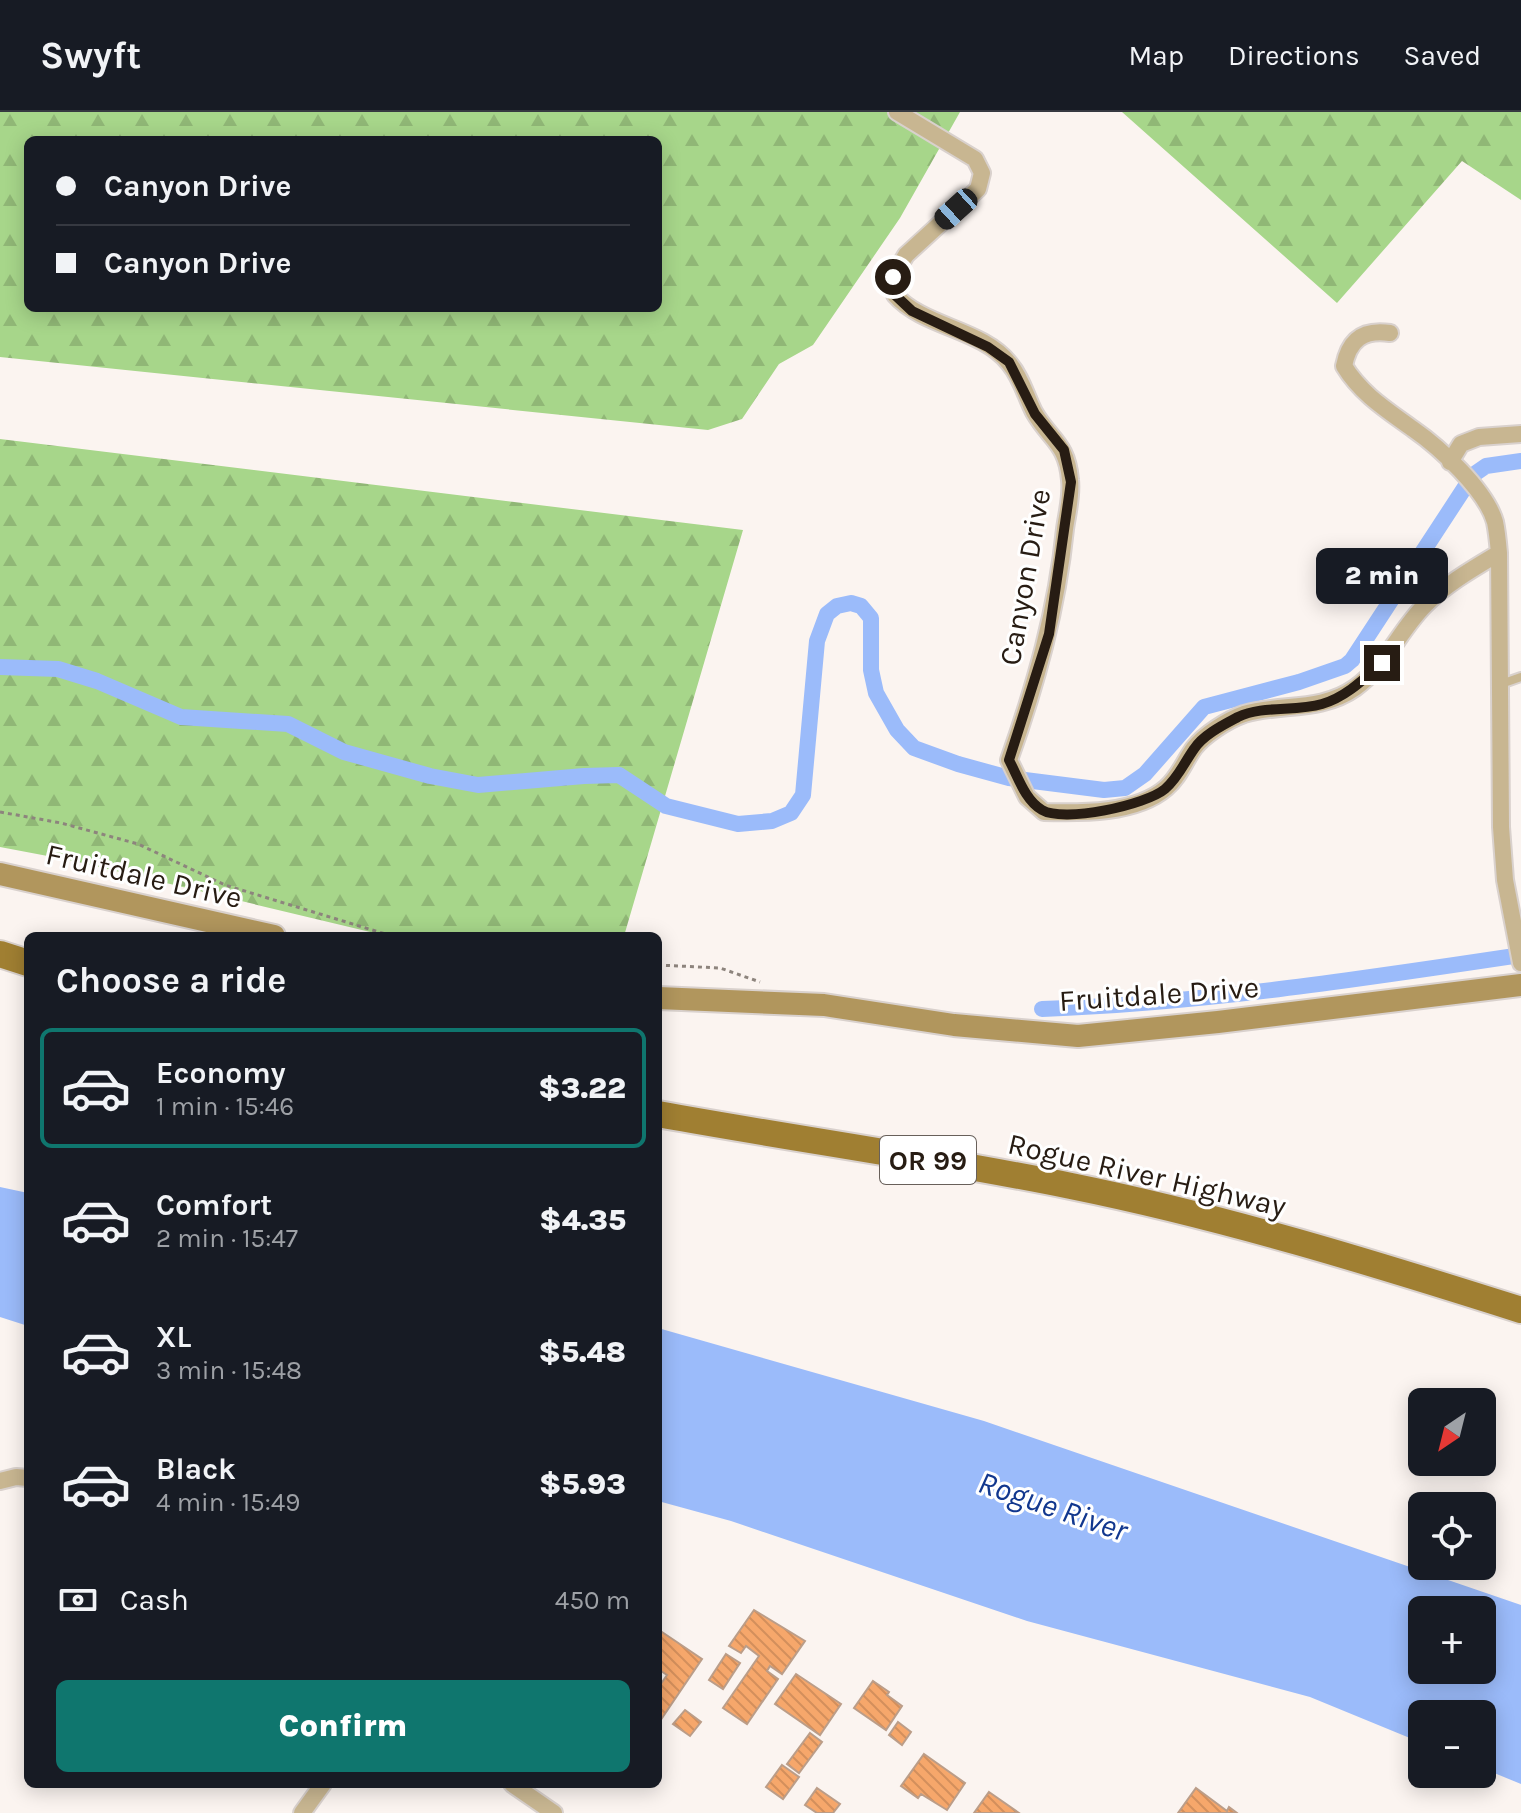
<!DOCTYPE html>
<meta charset="utf-8">
<style>
:root{--surface:#171b24;--page:#20242c;--text:#f1f3f6;--muted:#9ea1a6;--line:#363941;--accent:#0f766e}
body{margin:0;font-family:Karla,sans-serif;background:var(--page);color:var(--text);height:100vh;display:flex;flex-direction:column;font-size:30px;white-space:nowrap}
*{box-sizing:border-box;margin:0}
p{font-size:26px;color:var(--muted)}
.icon{flex:none;width:44px;height:44px;fill:none;stroke:currentColor;stroke-width:2;stroke-linecap:round;stroke-linejoin:round}
.map{position:relative;flex:1;overflow:hidden}
.details{position:absolute;left:24px;top:820px;width:638px;height:856px;display:flex;flex-direction:column;background:var(--surface);border-radius:12px;box-shadow:0 4px 20px #0003}
.details>*{flex:none}
.guide{position:absolute;left:24px;top:24px;width:638px;height:176px;border-radius:12px;box-shadow:0 4px 20px #0003;display:grid;align-content:center;height:176px;padding:0 32px;background:var(--surface)}
.needle{width:52px;rotate:215deg}
.buttons{position:absolute;left:1408px;top:1276px;display:grid;gap:16px}
.buttons a{display:grid;place-items:center;width:88px;height:88px;border-radius:12px;background:var(--surface);box-shadow:0 4px 20px #0003;font-size:40px}
.end{position:absolute;width:36px;height:36px;margin:-18px;border:10px solid #271c13;background:#fff;box-shadow:0 0 0 4px #fff}
.from{border-radius:50%}
.bubble{position:absolute;height:56px;border-radius:12px;background:var(--surface);box-shadow:0 4px 20px #0003;font-size:26px;font-weight:800;line-height:56px;text-align:center}
.car{position:absolute;width:24px;height:48px;margin:-24px -12px;border-radius:10px;box-shadow:0 0 6px 2px #0007;background:linear-gradient(#222 24%,#8ab4d8 0 40%,#222 0 76%,#8ab4d8 0 86%,#222 0)}
.guide b{display:flex;align-items:center;gap:28px;height:76px;font-size:30px}
.guide b+b{border-top:2px solid var(--line)}
.guide i{width:20px;height:20px;background:var(--text)}
ul{padding:0;list-style:none}
li{display:flex;align-items:center;gap:24px;height:120px;margin:0 16px 12px;padding:0 16px;border:4px solid transparent;border-radius:12px}
li div{flex:1}
li b{display:block;font-size:30px}
li em{font-style:normal;font-weight:800}
li.current{border-color:var(--accent)}
li>.icon{width:72px;height:72px;stroke-width:1.5}
h2{padding:0 32px;font-size:36px;line-height:96px}
.pay{display:flex;align-items:center;gap:20px;height:88px;padding:0 32px;font-size:30px}
.pay p{margin-inline-start:auto}
.action{display:flex;gap:16px;margin-top:auto;padding:16px 32px}
.action a{flex:1;height:92px;border-radius:12px;background:var(--accent);color:#fff;font-size:32px;font-weight:800;line-height:92px;text-align:center}
header{display:flex;align-items:center;gap:48px;box-sizing:border-box;height:112px;padding:0 40px;background:var(--surface);border-bottom:2px solid var(--line)}
header strong{font-size:38px}
nav{display:flex;gap:44px;margin-inline-start:auto;font-size:28px}
.map>svg:first-child{display:block}
.forest{fill:url(#forest-firs);fill-rule:evenodd}
.water{fill:#9bbbfa;fill-rule:evenodd}
.lines{fill:none;stroke-linecap:round;stroke-linejoin:round}
.canal{stroke:#9bbbfa;stroke-width:16}
.building{fill:url(#building-back-hatch);stroke:#bb9d88;stroke-width:2}
.lane-casing{stroke:#d9d1cd;stroke-width:12}
.street-casing{stroke:#d9d1cd;stroke-width:20}
.secondary-casing{stroke:#d9d1cd;stroke-width:26}
.primary-casing{stroke:#d9d1cd;stroke-width:30}
.path{stroke:#8d847d;stroke-width:3;stroke-dasharray:4 4;stroke-linecap:butt}
.lane{stroke:#c8b691;stroke-width:8}
.street{stroke:#c8b691;stroke-width:16}
.secondary{stroke:#b1965d;stroke-width:22}
.primary{stroke:#a07f32;stroke-width:26}
.route{stroke:#271c13;stroke-width:10}
.labels{text-anchor:middle;stroke-width:6;stroke-linejoin:round;paint-order:stroke}
.shield{fill:#fff;stroke:#68605a;stroke-width:2}
.shield-label{font-size:28px;font-weight:bold;fill:#271c13}
.street-label{font-size:30px;fill:#271c13;stroke:#fff}
.water-label{font-size:32px;font-style:italic;fill:#11378e;stroke:#fff}
</style>
<header>
<strong>Swyft</strong>
<nav><a>Map</a><a>Directions</a><a>Saved</a></nav>
</header>
<div class="map">
<svg width="1521" height="1701" viewBox="0 0 1521 1701">
<defs>
<pattern id="forest-firs" width="22" height="20" patternUnits="userSpaceOnUse" patternTransform="scale(2)"><rect width="22" height="20" fill="#a7d68a"/><path d="M5 1l3.5 6h-7zM16 11l3.5 6h-7z" fill="#90b776"/></pattern>
<pattern id="building-back-hatch" width="6" height="6" patternUnits="userSpaceOnUse" patternTransform="scale(2)"><rect width="6" height="6" fill="#f6a76b"/><path d="M-1 5l2 2M0 0l6 6M5-1l2 2" fill="none" stroke="#d38f5c"/></pattern>
</defs>
<rect width="100%" height="100%" fill="#fbf4f0"/>
<!-- forest -->
<path class="forest" d="M 0,0 L 960,0 L 900,106 L 813,233 L 779,252 L 742,307 L 708,318 L 0,245 ZM 28,28 L 658,28 L 658,196 L 28,196 Z
M 1122,0 L 1521,0 L 1521,88 L 1462,49 L 1337,191 Z
M 0,327 L 743,418 L 624,824 L 387,824 L 74,749 L 0,735 Z"/>
<!-- water -->
<path class="water" d="M 0,1075 L 28,1081 L 28,1214 L 0,1205 Z
M 658,1216 L 984,1309 L 1521,1493 L 1521,1672 L 1482,1656 L 1482,1602 L 1422,1602 L 1422,1631 L 1310,1585 L 1027,1509 L 731,1409 L 658,1389 ZM 1422,1498 L 1482,1498 L 1482,1558 L 1422,1558 Z"/>
<g class="lines">
<!-- canal -->
<path class="canal" d="M 0,555 L 58,557 L 97,569 L 181,605 L 288,612 L 344,640 L 430,664 L 478,673 L 584,664 L 619,663 L 666,694 L 738,712 L 772,709 L 791,701 L 803,683 L 817,529 L 827,502 L 837,494 L 851,491 L 861,494 L 871,506 L 871,558 L 876,581 L 897,618 L 914,636 L 958,652 L 1009,666 L 1104,678 L 1125,676 L 1145,662 L 1204,595 L 1299,570 L 1345,554 L 1352,548 L 1473,363 L 1486,354 L 1521,349
M 1042,897 C 1203,891 1361,867 1521,843"/>
</g>
<!-- building -->
<path class="building" d="M 754,1498 L 805,1529 L 782,1562 L 770,1554 L 767,1559 L 778,1567 L 747,1612 L 723,1596 L 759,1544 L 746,1534 L 741,1541 L 729,1534 Z
M 659,1518 L 702,1547 L 658,1612 L 658,1576 L 667,1563 L 658,1557 Z
M 726,1542 L 740,1551 L 723,1577 L 709,1568 Z
M 796,1562 L 841,1592 L 820,1623 L 775,1592 Z
M 873,1569 L 889,1580 L 887,1583 L 902,1594 L 886,1618 L 854,1596 Z
M 685,1598 L 701,1610 L 690,1624 L 673,1612 Z
M 898,1610 L 911,1620 L 902,1633 L 889,1623 Z
M 810,1621 L 822,1630 L 799,1661 L 787,1652 Z
M 924,1642 L 965,1671 L 947,1698 L 921,1682 L 918,1686 L 901,1674 Z
M 782,1653 L 799,1665 L 783,1687 L 766,1675 Z
M 817,1676 L 840,1692 L 833,1701 L 817,1701 L 805,1693 Z
M 1196,1676 L 1227,1699 L 1229,1695 L 1237,1701 L 1178,1701 Z
M 989,1680 L 1019,1701 L 974,1701 Z"/>
<g class="lines">
<defs>
<path id="lane" d="M 1501,572 L 1521,565"/>
<path id="street" d="M 897,0 L 975,47 L 982,61 L 978,77 L 906,143 L 893,165 L 895,183 C 923,215 982,217 1009,251 C 1021,265 1026,284 1034,300 C 1050,328 1067,331 1070,368 C 1072,384 1067,402 1065,417 C 1057,497 1036,572 1009,648 L 1027,685 L 1044,700 C 1081,701 1136,702 1166,676 C 1179,665 1184,650 1194,636 C 1204,623 1227,608 1244,602 C 1281,591 1321,600 1355,576 C 1386,554 1399,519 1425,493 C 1446,472 1474,456 1499,441 L 1501,715 L 1505,768 L 1521,851
M 1390,221 C 1363,217 1349,228 1344,254 C 1361,282 1387,298 1413,317 C 1439,335 1486,378 1495,410 C 1497,419 1498,430 1499,441
M 1450,350 L 1461,332 L 1479,325 L 1521,322
M 0,1369 L 16,1365 L 28,1366
M 512,1672 L 554,1701
M 302,1701 L 323,1672"/>
<path id="secondary" d="M 0,762 L 274,824
M 658,886 L 824,893 L 954,913 L 1078,924 L 1218,910 L 1521,873"/>
<path id="primary" d="M 0,842 L 28,851
M 658,1002 C 795,1027 934,1046 1071,1074 C 1224,1105 1373,1151 1521,1198"/>
</defs>
<!-- lane casing -->
<use href="#lane" class="lane-casing"/>
<!-- street casing -->
<use href="#street" class="street-casing"/>
<!-- secondary casing -->
<use href="#secondary" class="secondary-casing"/>
<!-- primary casing -->
<use href="#primary" class="primary-casing"/>
<!-- path -->
<path class="path" d="M 0,700 L 61,711 L 138,732 L 225,773 L 392,824
M 658,853 L 720,856 L 760,870"/>
<!-- lane -->
<use href="#lane" class="lane"/>
<!-- street -->
<use href="#street" class="street"/>
<!-- secondary -->
<use href="#secondary" class="secondary"/>
<!-- primary -->
<use href="#primary" class="primary"/>
</g>
<g class="lines">
<!-- route -->
<path class="route" d="M 893,165 L 895,183 L 912,199 L 988,235 L 1009,250 L 1035,302 L 1064,338 L 1071,370 L 1049,522 L 1009,648 C 1018,665 1025,688 1042,698 C 1064,711 1146,693 1165,677 C 1178,666 1184,651 1194,637 C 1203,623 1223,613 1238,605 C 1263,593 1295,600 1322,592 C 1346,585 1364,567 1382,551"/>
</g>
<g class="labels">
<!-- shield labels -->
<rect class="shield" x="880" y="1024" width="96" height="48" rx="6"/>
<g class="shield-label">
<text x="928" y="1058">OR 99</text>
</g>
<!-- street labels -->
<g class="street-label">
<text transform="translate(1025 465) rotate(-80)" y="10">Canyon Drive</text>
<text transform="translate(144 764) rotate(13)" y="10">Fruitdale Drive</text>
<text transform="translate(1159 882) rotate(-4)" y="10">Fruitdale Drive</text>
<text transform="translate(1147 1063) rotate(13)" y="10">Rogue River Highway</text>
</g>
<!-- water labels -->
<g class="water-label">
<text transform="translate(1053 1394) rotate(19)" y="11">Rogue River</text>
</g>
</g>
</svg>
<div class="buttons">
<a><svg class="needle" viewBox="-14 -14 28 28"><path d="M0-13l5 13h-10z" fill="#e53935"/><path d="M0 13l5-13h-10z" fill="#9ea1a6"/></svg></a>
<a><svg class="icon" aria-label="locate" viewBox="0 0 24 24"><circle cx="12" cy="12" r="6"/><path d="M12 2v4M12 18v4M2 12h4M18 12h4"/></svg></a>
<a>+</a>
<a>−</a>
</div>
<i class="end from" style="left:893px;top:165px"></i>
<i class="end" style="left:1382px;top:551px"></i>
<div class="bubble" style="left:1316px;top:436px;width:132px">2 min</div>
<i class="car" style="left:956px;top:97px;rotate:228deg"></i>
<div class="guide">
<b><i class="from"></i>Canyon Drive</b>
<b><i></i>Canyon Drive</b>
</div>
<section class="details">
<h2>Choose a ride</h2>
<ul>
<li class="current"><svg class="icon" aria-label="car" viewBox="0 0 24 24"><path d="M5 17H2v-5l4-1 3-4h7l3 4 3 1v5h-3M9 17h6M6 11h13"/><circle cx="7" cy="17" r="2"/><circle cx="17" cy="17" r="2"/></svg><div><b>Economy</b><p>1 min · 15:46</p></div><em>$3.22</em></li>
<li><svg class="icon" aria-label="car" viewBox="0 0 24 24"><path d="M5 17H2v-5l4-1 3-4h7l3 4 3 1v5h-3M9 17h6M6 11h13"/><circle cx="7" cy="17" r="2"/><circle cx="17" cy="17" r="2"/></svg><div><b>Comfort</b><p>2 min · 15:47</p></div><em>$4.35</em></li>
<li><svg class="icon" aria-label="car" viewBox="0 0 24 24"><path d="M5 17H2v-5l4-1 3-4h7l3 4 3 1v5h-3M9 17h6M6 11h13"/><circle cx="7" cy="17" r="2"/><circle cx="17" cy="17" r="2"/></svg><div><b>XL</b><p>3 min · 15:48</p></div><em>$5.48</em></li>
<li><svg class="icon" aria-label="car" viewBox="0 0 24 24"><path d="M5 17H2v-5l4-1 3-4h7l3 4 3 1v5h-3M9 17h6M6 11h13"/><circle cx="7" cy="17" r="2"/><circle cx="17" cy="17" r="2"/></svg><div><b>Black</b><p>4 min · 15:49</p></div><em>$5.93</em></li>
</ul>
<div class="pay"><svg class="icon" aria-label="cash" viewBox="0 0 24 24"><path d="M3 7h18v10H3z"/><circle cx="12" cy="12" r="2"/></svg>Cash<p>450 m</p></div>
<div class="action"><a>Confirm</a></div>
</section>
</div>
